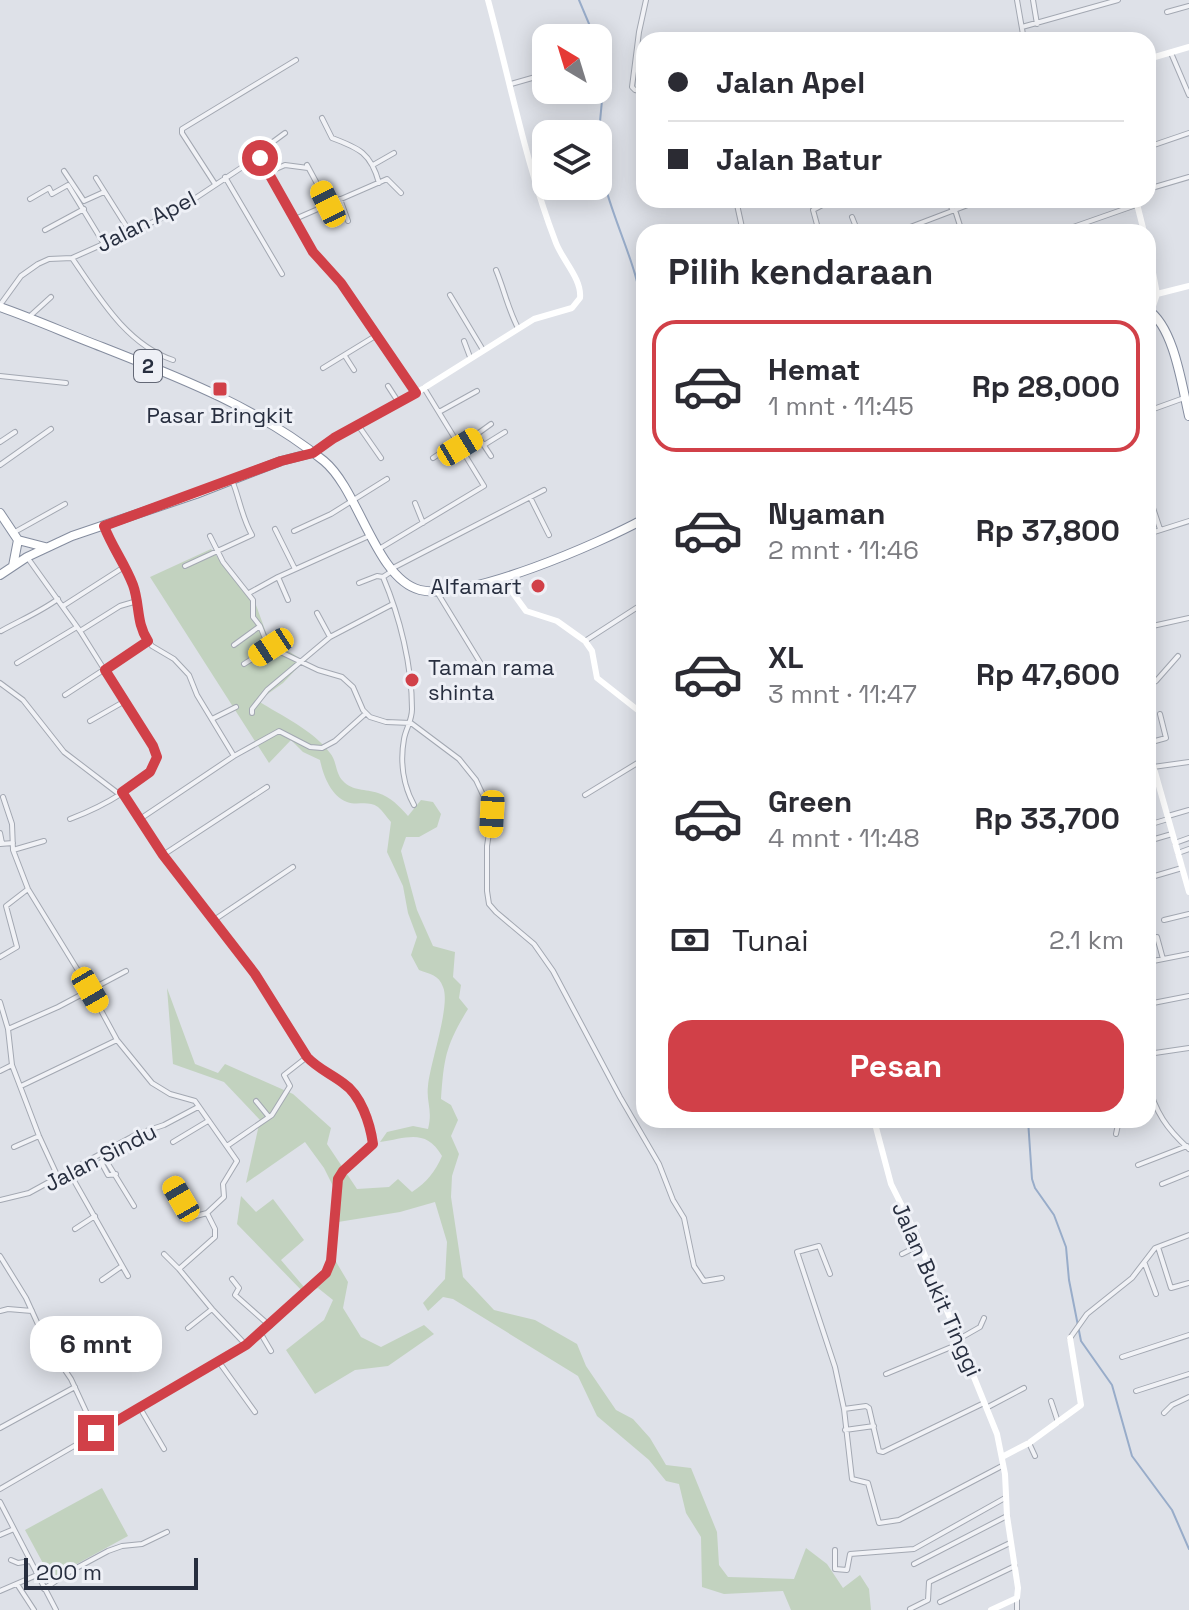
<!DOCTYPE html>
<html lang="id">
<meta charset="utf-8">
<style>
:root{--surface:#fff;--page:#f2f2f3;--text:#2b2b33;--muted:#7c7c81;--line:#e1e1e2;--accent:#d14048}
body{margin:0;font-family:"Space Grotesk",sans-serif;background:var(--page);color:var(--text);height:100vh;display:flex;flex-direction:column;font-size:30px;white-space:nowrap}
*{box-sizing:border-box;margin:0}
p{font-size:26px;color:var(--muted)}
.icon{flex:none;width:44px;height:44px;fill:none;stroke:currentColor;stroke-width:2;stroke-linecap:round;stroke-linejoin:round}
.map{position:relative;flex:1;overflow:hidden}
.side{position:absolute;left:636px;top:224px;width:520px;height:904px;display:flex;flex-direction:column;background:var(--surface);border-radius:24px;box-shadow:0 4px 20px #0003}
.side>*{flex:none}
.top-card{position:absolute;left:636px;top:32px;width:520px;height:176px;border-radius:24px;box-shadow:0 4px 20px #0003;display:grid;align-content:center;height:176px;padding:0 32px;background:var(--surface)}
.needle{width:52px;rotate:322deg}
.tools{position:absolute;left:532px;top:24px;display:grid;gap:16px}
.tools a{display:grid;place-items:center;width:80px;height:80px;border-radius:16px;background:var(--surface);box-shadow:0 4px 20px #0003;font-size:40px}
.scale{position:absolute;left:24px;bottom:20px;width:174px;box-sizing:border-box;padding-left:8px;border:4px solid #272e3f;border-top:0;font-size:22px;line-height:28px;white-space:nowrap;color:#272e3f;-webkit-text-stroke:6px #eef0f6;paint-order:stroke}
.end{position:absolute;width:36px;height:36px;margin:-18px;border:10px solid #d14048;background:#fff;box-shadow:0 0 0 4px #fff}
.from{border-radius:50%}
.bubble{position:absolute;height:56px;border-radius:24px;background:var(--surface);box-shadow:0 4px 20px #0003;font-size:26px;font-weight:600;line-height:56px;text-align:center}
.car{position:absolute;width:24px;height:48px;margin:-24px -12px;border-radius:10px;box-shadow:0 0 6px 2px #0007;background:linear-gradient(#f5c518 24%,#345 0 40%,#f5c518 0 76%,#345 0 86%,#f5c518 0)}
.top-card b{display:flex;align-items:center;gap:28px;height:76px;font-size:30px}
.top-card b+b{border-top:2px solid var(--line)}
.top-card i{width:20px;height:20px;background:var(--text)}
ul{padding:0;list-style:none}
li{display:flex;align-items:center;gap:24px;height:132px;margin:0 16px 12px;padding:0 16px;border:4px solid transparent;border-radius:24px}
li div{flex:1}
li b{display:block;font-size:30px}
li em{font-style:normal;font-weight:600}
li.active{border-color:var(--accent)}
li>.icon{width:72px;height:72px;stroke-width:1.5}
h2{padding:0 32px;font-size:36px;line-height:96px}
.pay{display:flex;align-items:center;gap:20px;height:88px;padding:0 32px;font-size:30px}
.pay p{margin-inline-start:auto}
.primary-button{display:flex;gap:16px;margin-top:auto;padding:16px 32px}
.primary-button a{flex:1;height:92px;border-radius:24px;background:var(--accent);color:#fff;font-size:32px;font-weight:600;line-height:92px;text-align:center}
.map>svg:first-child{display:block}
.green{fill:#c2d2bf}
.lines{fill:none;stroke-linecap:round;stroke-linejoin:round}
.stream{stroke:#98acc9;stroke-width:2}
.street-casing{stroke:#a3a8b2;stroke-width:6}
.highway-casing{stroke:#858d9f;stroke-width:10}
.street{stroke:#f1f2f6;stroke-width:4}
.secondary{stroke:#fff;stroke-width:6}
.highway{stroke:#fff;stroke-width:8}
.route{stroke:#d14048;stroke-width:10}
.poi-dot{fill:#d14048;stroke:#eef0f6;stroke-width:3}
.labels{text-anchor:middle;stroke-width:6;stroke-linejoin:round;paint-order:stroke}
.shield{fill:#eef0f6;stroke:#636876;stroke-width:2}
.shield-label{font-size:20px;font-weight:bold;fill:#272e3f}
.street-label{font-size:22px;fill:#272e3f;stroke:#eef0f6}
.poi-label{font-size:22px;fill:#272e3f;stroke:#eef0f6}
</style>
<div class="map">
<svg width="1189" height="1610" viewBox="0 0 1189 1610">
<rect width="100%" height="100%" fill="#dee1e8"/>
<!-- green -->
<path class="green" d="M 211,549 L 256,605 L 268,638 L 304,661 L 283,683 L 258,701 C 282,716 313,730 330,753 C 337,761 335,773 343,781 C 352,791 366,789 378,793 C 391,797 399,806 408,816 L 421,800 L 433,802 L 441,814 L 437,827 L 419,837 L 406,837 L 401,851 L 417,910 L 433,946 L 455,952 L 453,977 L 461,985 L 459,998 L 468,1009 C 446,1045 444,1057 441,1099 L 451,1105 L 458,1120 L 451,1136 L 459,1154 L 452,1176 L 451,1197 L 463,1277 L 494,1310 L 535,1320 L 577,1344 L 586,1366 L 616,1410 L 633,1419 L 650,1438 L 666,1465 L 691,1468 L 717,1532 L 719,1565 L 728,1577 L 794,1579 L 806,1548 L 827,1564 L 843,1588 L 860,1575 L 869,1589 L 871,1610 L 791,1610 L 783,1591 L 724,1594 L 702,1587 L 701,1537 L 686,1513 L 679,1484 L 666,1481 L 649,1460 L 597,1416 L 578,1376 L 453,1299 L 443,1297 L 428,1311 L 423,1303 L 445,1279 L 447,1242 L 435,1202 L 400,1212 L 338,1222 L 337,1194 L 324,1168 L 305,1142 L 246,1183 L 260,1120 L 224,1082 L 173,1064 L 167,988 L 195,1064 L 218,1073 L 225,1064 L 293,1094 L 331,1128 L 327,1144 L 357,1189 L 389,1187 L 398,1179 L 412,1192 C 427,1182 435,1172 442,1156 C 426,1128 407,1138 380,1142 L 387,1132 L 413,1126 L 428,1129 C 433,1110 426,1102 428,1086 C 430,1063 451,1005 443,987 C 439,975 430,974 419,970 L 411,955 L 417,937 L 408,913 L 403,886 L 387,852 L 391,822 C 387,818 383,811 378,807 C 368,800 357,806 347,802 C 331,796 323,775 320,760 L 303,752 L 291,740 L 269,763 L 150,577 Z
M 241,1196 L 256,1212 L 273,1199 L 304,1240 L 281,1260 L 304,1287 L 335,1260 L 348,1282 L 343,1308 L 361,1337 L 381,1347 L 424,1325 L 434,1334 L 388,1366 L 355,1370 L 315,1394 L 286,1350 L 324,1320 L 333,1300 L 318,1288 L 305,1294 L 237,1224 Z
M 102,1488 L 128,1536 L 51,1578 L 25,1530 Z"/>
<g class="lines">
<!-- stream -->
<path class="stream" d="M 579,0 L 595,38
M 598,47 C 610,79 597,117 599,150 C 603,208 639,259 643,316 C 645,351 635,385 644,420
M 1028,1120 L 1032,1179 L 1035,1188 L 1054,1215 L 1066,1247 L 1069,1280 L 1081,1341 L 1112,1385 L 1132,1456 L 1172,1510 L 1189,1549"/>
<defs>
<path id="street" d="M 1017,0 L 1024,40
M 1033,0 L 1037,24
M 1167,12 L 1189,6
M 1022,27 L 1118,0
M 1171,53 L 1189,95
M 511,84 L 546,74
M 644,92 L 635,90 L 632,87 L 639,32 L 646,0
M 322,118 L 332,138 C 359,148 371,153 379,183
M 1148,147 L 1189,133
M 259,156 L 262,150 L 285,133
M 307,165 L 328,204
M 373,165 L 394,153
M 64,171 L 84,201 L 104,192
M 269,172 L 285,165 L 308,168
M 225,177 L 282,274
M 96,178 L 130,232
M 215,184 L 182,133 L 182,129 L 296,60
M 1148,189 L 1189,177
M 30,199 L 49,188 L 52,194 L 68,185 L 104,244
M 340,199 L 348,221
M 736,200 L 743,232
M 948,200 L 953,211
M 955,210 L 962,232
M 852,217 L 858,232
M 295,219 L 387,179 L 401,193
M 45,230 L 84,209
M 717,232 L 742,228
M 772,232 L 783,228
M 819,232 L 813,210 L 826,203
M 897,232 L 981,200
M 1059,232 L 1136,205
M 72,258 C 99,297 126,344 173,360
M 496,270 C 504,289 508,309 518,328
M 450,295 L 483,350
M 0,305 L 21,276 L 38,264 L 49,259 L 72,258 L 173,213 L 259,156 L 313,252 L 341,283 L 416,393
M 29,317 L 51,297
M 464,341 L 470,357
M 345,356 L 354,370
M 323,368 L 377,335
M 0,376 L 66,383
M 388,386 L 399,403
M 1148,411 L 1184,398
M 439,412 L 477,391
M 358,425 L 381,458
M 477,435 L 491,456
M 0,442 L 15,432
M 484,445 L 505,432
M 433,458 L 448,448 L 451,453 L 491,424
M 0,465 L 51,429
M 1148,493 L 1160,529
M 530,497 L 549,535
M 415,503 L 423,523
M 275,529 L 295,569
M 294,531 L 331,514 L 387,479
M 13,533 L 65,504
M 1148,534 L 1189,521
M 210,536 L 223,562 L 253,600 L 253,617 L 260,626 L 268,646 L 318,670 L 342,677 L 353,687 L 363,710 L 370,717 L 386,722 L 411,723 L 459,759 L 476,780 L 492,814 L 487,846 L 487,891 L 489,904 L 496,912 L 534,944 L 553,971 L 620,1097 L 659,1164 L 673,1200 L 684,1218 L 694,1266 L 704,1281 L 722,1278
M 379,549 L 484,486 L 424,388
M 27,557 L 80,631 L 156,752 C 157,781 94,810 70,819
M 185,566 L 252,535 C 242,518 240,500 232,480
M 391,569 L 544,490
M 278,577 L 288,600
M 383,577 C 400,617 412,666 412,709 C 412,721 406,728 404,739 C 400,761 403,785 414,805
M 359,583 L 377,576 L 383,577 L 392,571
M 437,592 L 486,672
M 249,593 L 278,577 L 369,536
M 63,606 L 124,567
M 317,613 L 330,637
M 1148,627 L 1189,618
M 1,631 C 21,620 40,612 58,599
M 80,631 L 120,606 L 137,601
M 585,641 L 644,603
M 234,645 L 260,626
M 17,663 L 77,627
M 244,664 L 271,647
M 0,683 L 23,700 L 64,752 L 119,794
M 1148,686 L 1156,681 L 1178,656
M 65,695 L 148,641
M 252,713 L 252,709 L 267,690 L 330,637 L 393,604
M 212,719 L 236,707
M 90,721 L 125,701
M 1148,743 L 1166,738 L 1160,714
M 1148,754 L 1153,767 L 1189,762
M 234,756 L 279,731 L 310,747 L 322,748 L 335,741 L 365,714
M 122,792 L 140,819
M 585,795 L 644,759
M 3,797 L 12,824 L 13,850 L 28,889 L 90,990 L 117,1040 L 152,1083 L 170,1094 L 195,1101 L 237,1161 L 223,1184 L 224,1197 L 207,1213 L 215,1229 L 215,1237 L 179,1269 L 212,1309 L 246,1345
M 1168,816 L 1189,810
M 1148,825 L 1168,819
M 0,833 L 2,843
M 1148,841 L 1172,834
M 1175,843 L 1189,838
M 0,844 L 13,843
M 13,850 L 44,841
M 1178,853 L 1189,849
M 163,855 L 267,787
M 1148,878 L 1182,868
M 214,920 L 293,867
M 1164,920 L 1189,914
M 1157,937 L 1163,959
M 0,957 L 17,947 L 6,906 L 28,889
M 1148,962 L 1189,954
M 0,1002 L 8,1029 L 12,1065 L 39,1136 L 57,1175
M 1148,1004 L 1189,996
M 8,1029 L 58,1007 L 126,971
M 1148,1054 L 1189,1048
M 0,1071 L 12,1065
M 1148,1083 C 1155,1112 1167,1129 1189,1149
M 21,1086 L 117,1040
M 256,1101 L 269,1117
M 1116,1134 L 1119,1120
M 173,1142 L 208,1121
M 227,1146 L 272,1115 L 290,1086 L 284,1075 L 307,1057
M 14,1147 L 39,1136
M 102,1154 L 134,1206
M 101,1162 L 108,1175 L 116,1174
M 1138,1165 L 1187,1146
M 68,1170 L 128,1276
M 171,1182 L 192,1217 L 207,1213
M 1162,1184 L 1189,1173
M 0,1200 L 29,1193 L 137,1134 L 164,1125 L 198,1107
M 75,1229 L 95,1216
M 1158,1247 L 1171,1288 L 1189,1283
M 164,1254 L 179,1269
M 902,1254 L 920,1245
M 0,1256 L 26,1298 L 46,1342 L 71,1379 L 96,1433
M 1145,1264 L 1156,1294
M 830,1274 L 819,1246 L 797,1252 L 835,1367 L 844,1409 L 866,1406 L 869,1408 L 879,1451 L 883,1452 L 984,1403
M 232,1279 L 239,1288 L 235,1295 L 270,1326
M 102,1280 L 122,1266
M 0,1311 L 8,1309 L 32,1311
M 188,1328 L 212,1309
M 261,1334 L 271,1351
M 1070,1338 L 1087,1314 L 1132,1278 L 1155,1248 L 1189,1235
M 959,1339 L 980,1327 L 984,1318
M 1122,1357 L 1189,1335
M 219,1362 L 255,1412
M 886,1374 L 961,1343
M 1136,1391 L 1189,1374
M 1051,1401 L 1058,1422
M 988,1407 L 1024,1388
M 140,1408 L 164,1449
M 844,1409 L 852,1479 L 868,1483 L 879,1523 L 899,1520 L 1002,1466
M 1164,1413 L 1172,1405 L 1189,1397
M 0,1428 L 75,1387
M 845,1430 L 874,1426
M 1029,1443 L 1035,1456
M 0,1489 L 219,1362 L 270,1326 L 329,1268 L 338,1179 L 343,1171 L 373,1144 C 370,1123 361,1096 343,1082 C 331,1073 317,1068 307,1057 L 255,974 L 163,855 L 140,819 L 234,756 L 197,695 L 189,675 L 174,659 L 152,646 L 144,635 L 139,621 L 132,583 L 112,547 L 104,526
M 0,1502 L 56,1610
M 0,1535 L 14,1529
M 835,1550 L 835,1569 L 847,1570 L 850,1554 L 914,1549 L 1005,1498
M 11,1560 L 18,1563 L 30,1561
M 914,1564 L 1007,1516
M 17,1584 L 34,1610
M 44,1589 L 69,1572 L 108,1551 L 122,1546 L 142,1544 L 167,1532
M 0,1591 L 37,1575
M 940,1602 L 1015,1566
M 910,1609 L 928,1600 L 929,1582 L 1010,1543
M 1017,1610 L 1017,1598"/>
<path id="highway" d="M 0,307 C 34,319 68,334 102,347 C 178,377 259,408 324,461 C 359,490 376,579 420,590 C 468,601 600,543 644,519
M 1148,310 C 1174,327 1182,386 1189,416
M 0,513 L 18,540 L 13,566
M 18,540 L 45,547
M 0,575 L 27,557 L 72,536 L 196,494 L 281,461 L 312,453"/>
</defs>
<!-- street casing -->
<use href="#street" class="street-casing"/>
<!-- highway casing -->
<use href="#highway" class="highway-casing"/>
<!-- street -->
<use href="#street" class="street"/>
<!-- secondary -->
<path class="secondary" d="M 1148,59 L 1189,47
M 1136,200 L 1144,232
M 1148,246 L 1157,294 L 1151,312
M 1157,294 L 1189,286
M 313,453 L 334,438 L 416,393 L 534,319 L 572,308 L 580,298 C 582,279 563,261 556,243 C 526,165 510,81 488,0
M 502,578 L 526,611 L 557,621 L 585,641 L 592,651 L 597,678 L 644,715
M 1148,765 L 1153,767 L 1155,772 L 1189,892
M 874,1120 L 891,1184 L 916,1234 L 997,1434 L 1005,1474 L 1007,1516 L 1018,1588 L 1017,1598 L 991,1610
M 1002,1457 L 1029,1443 L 1081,1405 L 1070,1338"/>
<!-- highway -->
<use href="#highway" class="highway"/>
</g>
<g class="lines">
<!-- route -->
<path class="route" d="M 96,1433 L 246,1345 L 326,1273 L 331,1261 L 338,1179 L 343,1171 L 373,1144 C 370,1123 361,1095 343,1083 C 331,1074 317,1068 307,1057 L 255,974 L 163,855 L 122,792 L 150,772 L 157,757 L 153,746 L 105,670 L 148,641 C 136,623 140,604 133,585 C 125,564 112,547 104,526 L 281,461 L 313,453 L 334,438 L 416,393 L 341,283 L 313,252 L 260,158"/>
</g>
<!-- markers -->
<g class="poi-dot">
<rect x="212" y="381" width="16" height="16" rx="4"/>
<circle cx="538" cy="586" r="8"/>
<circle cx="412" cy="680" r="8"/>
</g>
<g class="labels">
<!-- shield labels -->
<rect class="shield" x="134" y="350" width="28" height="32" rx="6"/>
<g class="shield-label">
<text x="148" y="373">2</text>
</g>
<!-- street labels -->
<g class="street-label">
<text transform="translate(146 221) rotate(-27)" y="8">Jalan Apel</text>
<text transform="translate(100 1157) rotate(-27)" y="8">Jalan Sindu</text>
<text transform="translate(937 1289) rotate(66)" y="8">Jalan Bukit Tinggi</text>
</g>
<!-- poi labels -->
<g class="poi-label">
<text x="220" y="423">Pasar Bringkit</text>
<text x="522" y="594" text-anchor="end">Alfamart</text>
<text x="428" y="675" text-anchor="start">Taman rama<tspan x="428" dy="25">shinta</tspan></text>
</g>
</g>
</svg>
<div class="tools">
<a><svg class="needle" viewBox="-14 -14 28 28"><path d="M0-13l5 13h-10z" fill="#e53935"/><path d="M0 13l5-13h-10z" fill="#7c7c81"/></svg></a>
<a><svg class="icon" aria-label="layers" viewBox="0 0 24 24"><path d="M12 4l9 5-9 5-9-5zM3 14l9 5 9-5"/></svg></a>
</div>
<div class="scale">200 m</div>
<i class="end from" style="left:260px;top:158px"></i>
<i class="end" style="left:96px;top:1433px"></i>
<div class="bubble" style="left:30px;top:1316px;width:132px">6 mnt</div>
<i class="car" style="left:328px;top:204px;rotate:334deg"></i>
<i class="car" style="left:460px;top:447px;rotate:59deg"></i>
<i class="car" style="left:271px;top:647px;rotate:237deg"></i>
<i class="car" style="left:492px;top:814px;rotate:183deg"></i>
<i class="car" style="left:90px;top:990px;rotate:150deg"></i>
<i class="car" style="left:181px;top:1199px;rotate:330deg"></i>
<div class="top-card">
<b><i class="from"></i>Jalan Apel</b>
<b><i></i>Jalan Batur</b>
</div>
<section class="side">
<h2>Pilih kendaraan</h2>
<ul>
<li class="active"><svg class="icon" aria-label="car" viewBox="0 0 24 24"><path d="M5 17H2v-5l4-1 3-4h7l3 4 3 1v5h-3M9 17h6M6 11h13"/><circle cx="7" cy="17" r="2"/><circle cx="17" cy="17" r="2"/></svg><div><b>Hemat</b><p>1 mnt · 11:45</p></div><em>Rp 28,000</em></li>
<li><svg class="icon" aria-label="car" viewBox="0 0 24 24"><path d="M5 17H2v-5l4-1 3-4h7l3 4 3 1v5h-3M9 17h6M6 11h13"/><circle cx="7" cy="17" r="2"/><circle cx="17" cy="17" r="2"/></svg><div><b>Nyaman</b><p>2 mnt · 11:46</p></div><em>Rp 37,800</em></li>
<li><svg class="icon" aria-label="car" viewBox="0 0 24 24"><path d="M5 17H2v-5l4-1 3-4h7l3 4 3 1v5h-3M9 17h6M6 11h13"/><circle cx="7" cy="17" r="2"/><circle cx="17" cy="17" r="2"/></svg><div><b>XL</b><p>3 mnt · 11:47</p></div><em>Rp 47,600</em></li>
<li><svg class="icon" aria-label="car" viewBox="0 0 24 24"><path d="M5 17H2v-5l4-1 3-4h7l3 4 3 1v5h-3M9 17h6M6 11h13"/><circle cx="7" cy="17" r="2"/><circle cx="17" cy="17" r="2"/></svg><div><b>Green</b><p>4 mnt · 11:48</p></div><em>Rp 33,700</em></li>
</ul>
<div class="pay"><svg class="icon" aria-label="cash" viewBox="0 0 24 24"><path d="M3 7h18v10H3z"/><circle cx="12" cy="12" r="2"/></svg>Tunai<p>2.1 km</p></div>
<div class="primary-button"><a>Pesan</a></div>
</section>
</div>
